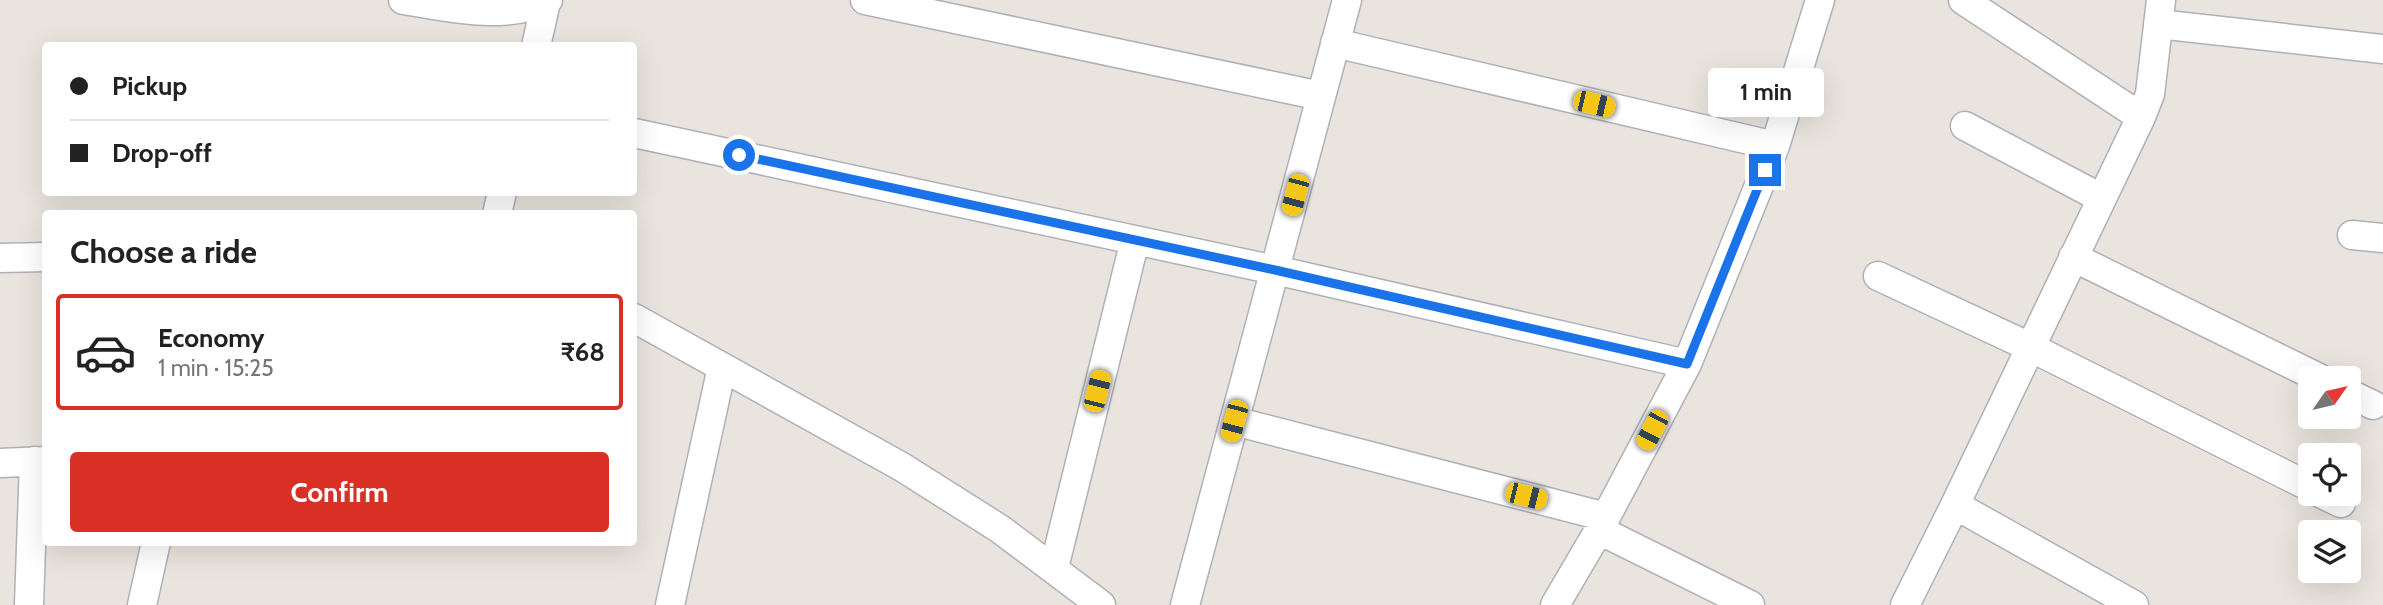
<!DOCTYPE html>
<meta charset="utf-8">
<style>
:root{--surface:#fff;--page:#f2f2f2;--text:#222;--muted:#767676;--line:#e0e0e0;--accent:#d93025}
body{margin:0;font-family:Cabin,sans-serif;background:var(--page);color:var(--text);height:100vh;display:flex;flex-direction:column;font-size:26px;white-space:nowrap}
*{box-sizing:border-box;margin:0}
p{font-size:23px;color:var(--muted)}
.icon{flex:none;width:38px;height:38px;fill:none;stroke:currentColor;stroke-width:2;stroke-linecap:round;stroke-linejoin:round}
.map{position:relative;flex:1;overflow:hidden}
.sheet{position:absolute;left:42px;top:210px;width:595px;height:336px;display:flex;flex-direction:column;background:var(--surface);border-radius:7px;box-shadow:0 7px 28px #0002}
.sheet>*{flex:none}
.hud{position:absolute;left:42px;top:42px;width:595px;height:154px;border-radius:7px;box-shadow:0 7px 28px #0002;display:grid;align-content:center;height:154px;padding:0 28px;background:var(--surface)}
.needle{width:46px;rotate:56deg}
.tools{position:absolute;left:2298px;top:366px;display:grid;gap:14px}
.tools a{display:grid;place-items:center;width:63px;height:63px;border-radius:7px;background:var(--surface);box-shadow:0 7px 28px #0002;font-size:35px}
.end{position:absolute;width:32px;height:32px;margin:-16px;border:9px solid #1a73e8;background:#fff;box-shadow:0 0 0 4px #fff}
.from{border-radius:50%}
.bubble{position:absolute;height:49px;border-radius:7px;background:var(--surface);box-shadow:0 7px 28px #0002;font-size:23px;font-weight:800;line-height:49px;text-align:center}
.car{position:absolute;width:21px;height:42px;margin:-21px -10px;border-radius:9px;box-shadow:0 0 5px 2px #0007;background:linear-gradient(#f5c518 24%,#345 0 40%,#f5c518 0 76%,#345 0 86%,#f5c518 0)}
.hud b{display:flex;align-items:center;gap:24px;height:66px;font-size:26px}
.hud b+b{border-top:2px solid var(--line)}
.hud i{width:18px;height:18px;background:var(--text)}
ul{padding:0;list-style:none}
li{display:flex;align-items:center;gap:21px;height:116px;margin:0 14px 10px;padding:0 14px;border:4px solid transparent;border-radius:7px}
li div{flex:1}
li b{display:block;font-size:26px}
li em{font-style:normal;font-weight:800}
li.on{border-color:var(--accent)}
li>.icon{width:63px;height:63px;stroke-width:1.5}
h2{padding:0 28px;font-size:32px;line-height:84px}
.button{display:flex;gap:14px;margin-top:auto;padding:14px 28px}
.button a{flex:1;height:80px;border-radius:7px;background:var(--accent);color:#fff;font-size:28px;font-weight:800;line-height:80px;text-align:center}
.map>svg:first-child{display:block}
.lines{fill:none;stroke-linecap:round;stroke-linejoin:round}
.street-casing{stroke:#aeb1b9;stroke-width:31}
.street{stroke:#fff;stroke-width:28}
.route{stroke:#1a73e8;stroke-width:9}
</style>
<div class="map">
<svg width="2383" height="605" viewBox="0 0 2383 605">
<rect width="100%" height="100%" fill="#eae4de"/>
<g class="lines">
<defs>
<path id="street" d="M 403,0 C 451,7 503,21 548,0
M 865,0 L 1321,96
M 1963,0 L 2141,117
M 2158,24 L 2383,49
M 1335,43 L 1775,146
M 536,46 L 546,2
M 1965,126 L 2101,198
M 634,133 L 1275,270 L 1687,364
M 497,214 L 502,192
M 2352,235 L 2383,238
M 2073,257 L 2319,378
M 0,258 L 46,257
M 1878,276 L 2030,347 L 2310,487
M 634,318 L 902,467 L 1000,529 L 1101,605
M 2348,393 L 2373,405
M 1234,421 L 1606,517
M 0,463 L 46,461
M 2322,494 L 2341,503
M 1955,505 L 2134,605
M 1599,530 L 1750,605
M 1054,568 L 1135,240
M 29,605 L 34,461
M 142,605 L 156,542
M 670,605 L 722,367
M 1185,605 L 1347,0
M 1555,605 L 1599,530 L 1687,364 L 1775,146 L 1820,0
M 1905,605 L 1955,505 L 2141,117 L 2150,94 L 2161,0"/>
</defs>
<!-- street casing -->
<use href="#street" class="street-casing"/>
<!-- street -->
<use href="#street" class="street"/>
</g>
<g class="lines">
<!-- route -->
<path class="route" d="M 739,155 L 1275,270 L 1687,364 L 1765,170"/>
</g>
</svg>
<div class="tools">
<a><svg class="needle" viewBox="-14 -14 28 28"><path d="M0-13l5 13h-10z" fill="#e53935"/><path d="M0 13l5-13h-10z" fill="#767676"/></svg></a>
<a><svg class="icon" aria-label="locate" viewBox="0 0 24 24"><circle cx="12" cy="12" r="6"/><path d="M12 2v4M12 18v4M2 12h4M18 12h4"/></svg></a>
<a><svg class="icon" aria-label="layers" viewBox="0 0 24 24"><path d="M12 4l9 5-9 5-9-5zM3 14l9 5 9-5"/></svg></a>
</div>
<i class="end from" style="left:739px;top:155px"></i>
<i class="end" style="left:1765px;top:170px"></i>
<div class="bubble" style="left:1708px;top:68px;width:116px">1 min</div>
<i class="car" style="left:1594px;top:104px;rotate:103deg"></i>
<i class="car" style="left:1295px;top:195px;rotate:195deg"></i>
<i class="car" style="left:1097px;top:391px;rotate:14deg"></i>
<i class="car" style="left:1234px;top:421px;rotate:195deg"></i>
<i class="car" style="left:1652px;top:430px;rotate:208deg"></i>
<i class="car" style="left:1526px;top:496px;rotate:104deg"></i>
<div class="hud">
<b><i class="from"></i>Pickup</b>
<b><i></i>Drop-off</b>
</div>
<section class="sheet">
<h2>Choose a ride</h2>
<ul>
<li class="on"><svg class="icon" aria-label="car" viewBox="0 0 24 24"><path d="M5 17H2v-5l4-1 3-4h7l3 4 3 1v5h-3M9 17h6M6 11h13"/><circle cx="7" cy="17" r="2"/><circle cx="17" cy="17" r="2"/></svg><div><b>Economy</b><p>1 min · 15:25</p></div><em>₹68</em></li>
</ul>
<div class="button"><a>Confirm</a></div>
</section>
</div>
